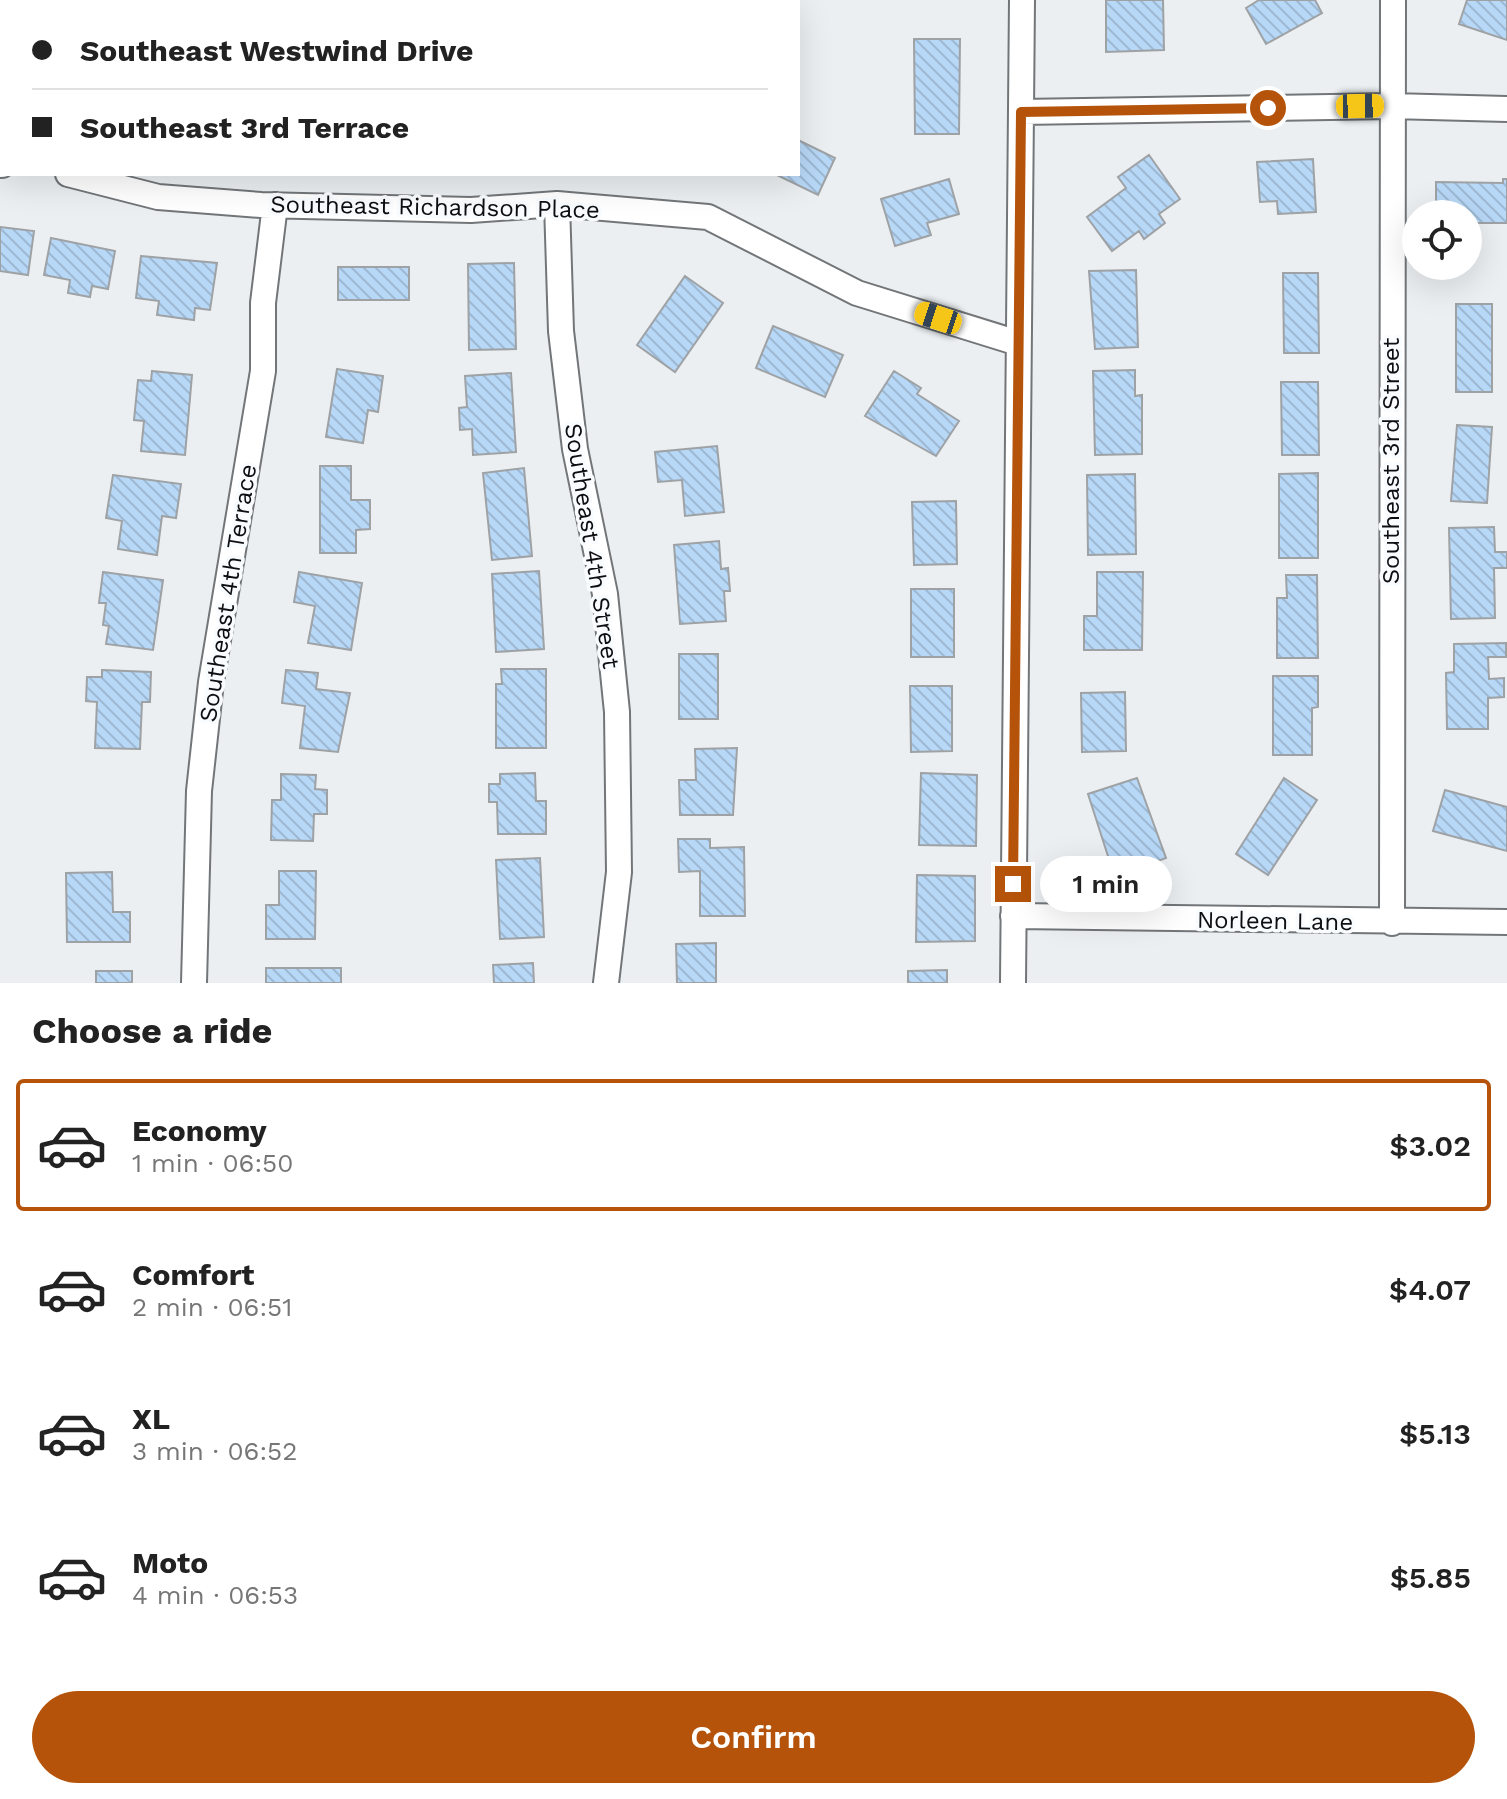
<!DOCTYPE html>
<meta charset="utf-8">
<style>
:root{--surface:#fff;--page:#f6f6f6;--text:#222;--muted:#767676;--line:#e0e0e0;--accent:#b45309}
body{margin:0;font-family:"Work Sans",sans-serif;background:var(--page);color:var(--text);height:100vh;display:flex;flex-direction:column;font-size:30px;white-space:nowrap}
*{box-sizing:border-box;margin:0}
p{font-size:26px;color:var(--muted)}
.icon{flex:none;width:44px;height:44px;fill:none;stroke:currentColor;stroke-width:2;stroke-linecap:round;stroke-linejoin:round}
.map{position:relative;height:983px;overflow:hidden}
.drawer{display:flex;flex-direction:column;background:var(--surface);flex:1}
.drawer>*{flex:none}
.hud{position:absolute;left:0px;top:0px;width:800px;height:176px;box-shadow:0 8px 32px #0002;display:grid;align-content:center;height:176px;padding:0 32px;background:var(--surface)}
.buttons{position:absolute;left:1402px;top:200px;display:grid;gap:16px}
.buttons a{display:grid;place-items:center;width:80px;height:80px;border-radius:50%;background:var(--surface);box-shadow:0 8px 32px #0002;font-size:40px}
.end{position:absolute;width:36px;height:36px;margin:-18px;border:10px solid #b45309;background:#fff;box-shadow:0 0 0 4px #fff}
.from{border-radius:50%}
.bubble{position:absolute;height:56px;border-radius:28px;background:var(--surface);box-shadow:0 8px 32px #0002;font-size:26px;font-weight:600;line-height:56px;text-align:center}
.car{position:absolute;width:24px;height:48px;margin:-24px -12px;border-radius:10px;box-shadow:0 0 6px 2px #0007;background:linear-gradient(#f5c518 24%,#345 0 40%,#f5c518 0 76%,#345 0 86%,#f5c518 0)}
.hud b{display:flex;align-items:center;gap:28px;height:76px;font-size:30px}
.hud b+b{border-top:2px solid var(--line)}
.hud i{width:20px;height:20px;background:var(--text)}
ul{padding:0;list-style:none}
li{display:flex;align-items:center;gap:24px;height:132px;margin:0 16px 12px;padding:0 16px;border:4px solid transparent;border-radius:8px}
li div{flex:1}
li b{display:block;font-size:30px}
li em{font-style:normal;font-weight:600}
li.selected{border-color:var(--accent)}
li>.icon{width:72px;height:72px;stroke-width:1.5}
h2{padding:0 32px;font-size:36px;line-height:96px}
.action{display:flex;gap:16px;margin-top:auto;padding:16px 32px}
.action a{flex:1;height:92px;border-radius:48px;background:var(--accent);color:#fff;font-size:32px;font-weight:600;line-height:92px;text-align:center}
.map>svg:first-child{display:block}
.building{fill:url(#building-back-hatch);stroke:#9ea2a5;stroke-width:2}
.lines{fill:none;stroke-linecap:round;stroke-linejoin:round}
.street-casing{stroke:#727679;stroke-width:28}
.street{stroke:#fff;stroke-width:24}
.route{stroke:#b45309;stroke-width:10}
.labels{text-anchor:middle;stroke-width:7;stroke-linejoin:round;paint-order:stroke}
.street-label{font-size:24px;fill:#0d0e0f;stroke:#f9fcff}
</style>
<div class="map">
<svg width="1507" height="983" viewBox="0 0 1507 983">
<defs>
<pattern id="building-back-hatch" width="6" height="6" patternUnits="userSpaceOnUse" patternTransform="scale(2)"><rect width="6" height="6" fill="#b8d8f7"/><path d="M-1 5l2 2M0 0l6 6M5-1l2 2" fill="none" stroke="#9db8d3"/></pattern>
</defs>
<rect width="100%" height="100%" fill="#ebeff2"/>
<!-- building -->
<path class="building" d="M 1106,0 L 1163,0 L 1164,50 L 1106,52 Z
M 1259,0 L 1315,0 L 1322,13 L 1266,44 L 1246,8 Z
M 1467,0 L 1507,0 L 1507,40 L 1459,24 Z
M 914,39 L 960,39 L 959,134 L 915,134 Z
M 798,140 L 835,158 L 818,195 L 775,174 L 798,174 Z
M 1149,155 L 1180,199 L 1159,214 L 1165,223 L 1144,239 L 1139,231 L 1112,251 L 1087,217 L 1126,188 L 1118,177 Z
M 1313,159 L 1316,212 L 1278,214 L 1277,201 L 1260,202 L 1257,162 Z
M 949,179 L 959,214 L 927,223 L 931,235 L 895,246 L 881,199 Z
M 1503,179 L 1507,179 L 1507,223 L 1468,223 L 1468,214 L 1436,214 L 1436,182 L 1503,183 Z
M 0,227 L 34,231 L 28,275 L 0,271 Z
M 51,238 L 115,251 L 108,289 L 92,286 L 90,297 L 68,293 L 70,280 L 44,275 Z
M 141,256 L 217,263 L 210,310 L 195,308 L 194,320 L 157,315 L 159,301 L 136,298 Z
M 514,263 L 516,349 L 469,350 L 468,264 Z
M 338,267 L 409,267 L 409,300 L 338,300 Z
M 1136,270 L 1138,347 L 1095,349 L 1089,271 Z
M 1283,273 L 1318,273 L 1319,353 L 1284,353 Z
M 685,276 L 723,303 L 675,372 L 637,345 Z
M 1456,304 L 1492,304 L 1492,392 L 1456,392 Z
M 773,326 L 843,355 L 825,397 L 756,368 Z
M 337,369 L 383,376 L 378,412 L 368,410 L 363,443 L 326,437 Z
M 1135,370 L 1135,396 L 1142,395 L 1142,454 L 1095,455 L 1093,371 Z
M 152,371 L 192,375 L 185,455 L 141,451 L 144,421 L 134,420 L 138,380 L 151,381 Z
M 894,371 L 921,388 L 917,394 L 959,421 L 936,456 L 865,416 Z
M 511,373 L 516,452 L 473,455 L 472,429 L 460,430 L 459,408 L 467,407 L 465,376 Z
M 1281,382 L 1318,382 L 1319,455 L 1282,455 Z
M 1457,425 L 1492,427 L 1487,503 L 1451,501 Z
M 717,446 L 724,512 L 685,516 L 682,480 L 658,482 L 655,452 Z
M 320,466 L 351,466 L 351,500 L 370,500 L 370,529 L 356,530 L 356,553 L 320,553 Z
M 524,468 L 532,556 L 492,560 L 483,473 Z
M 1318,473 L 1318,558 L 1279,558 L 1279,474 Z
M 1135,474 L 1136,554 L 1088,555 L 1087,475 Z
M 113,475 L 181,484 L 176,518 L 162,516 L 157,555 L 118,549 L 122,521 L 106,518 Z
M 956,501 L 957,564 L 914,565 L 912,502 Z
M 1494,527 L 1495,552 L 1507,552 L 1507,568 L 1494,568 L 1495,618 L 1451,619 L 1449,528 Z
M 719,541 L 721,569 L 728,568 L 730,591 L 724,591 L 726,621 L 680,624 L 674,545 Z
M 539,571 L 544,649 L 496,652 L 492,574 Z
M 103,572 L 163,580 L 153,650 L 106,644 L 109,626 L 103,625 L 106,603 L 99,603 Z
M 299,572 L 362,583 L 351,650 L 308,643 L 315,606 L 294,602 Z
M 1097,572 L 1143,572 L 1142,650 L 1084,650 L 1084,616 L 1097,616 Z
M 1286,575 L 1317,575 L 1318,658 L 1277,658 L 1277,598 L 1287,598 Z
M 911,589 L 954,589 L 954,657 L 911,657 Z
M 1506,643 L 1506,657 L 1488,657 L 1489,679 L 1504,678 L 1504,697 L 1488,698 L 1488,729 L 1447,729 L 1446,673 L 1454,672 L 1454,644 Z
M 679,654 L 718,654 L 718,719 L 679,719 Z
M 501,669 L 546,669 L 546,748 L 496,748 L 496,684 L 502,684 Z
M 102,670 L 151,672 L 150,702 L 142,702 L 140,749 L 95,748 L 97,702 L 86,701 L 87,677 L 102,677 Z
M 286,670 L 318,673 L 316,689 L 350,693 L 338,752 L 300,748 L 305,706 L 282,703 Z
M 1273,676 L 1318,676 L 1318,707 L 1312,708 L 1312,755 L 1273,755 Z
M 910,686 L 952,686 L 952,751 L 911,752 Z
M 1125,692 L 1126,751 L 1082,752 L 1081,693 Z
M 737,748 L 733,815 L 680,815 L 679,780 L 696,780 L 695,749 Z
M 535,773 L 536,801 L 546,801 L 546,834 L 498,834 L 497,802 L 489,802 L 489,784 L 500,784 L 500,774 Z
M 921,773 L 977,775 L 976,846 L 919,845 Z
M 281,774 L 316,775 L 315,789 L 327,790 L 327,814 L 314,814 L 313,841 L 271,840 L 272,800 L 281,800 Z
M 1137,778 L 1166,858 L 1115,878 L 1088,794 Z
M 1284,778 L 1317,800 L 1268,875 L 1236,854 Z
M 1445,790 L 1507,807 L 1507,851 L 1433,831 Z
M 678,839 L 710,839 L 710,848 L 744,847 L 745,916 L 700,916 L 700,871 L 679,872 Z
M 540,858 L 544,937 L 500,939 L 496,860 Z
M 279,871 L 316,871 L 315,939 L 266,939 L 266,905 L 279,905 Z
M 112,872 L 113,912 L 130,912 L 130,942 L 67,942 L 66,873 Z
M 917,875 L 975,876 L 975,941 L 916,942 Z
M 716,943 L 716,983 L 677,983 L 676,944 Z
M 533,963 L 534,983 L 494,983 L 493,965 Z
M 266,968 L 341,968 L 341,983 L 266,983 Z
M 947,970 L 947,983 L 908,983 L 908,971 Z
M 96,971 L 132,971 L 132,983 L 96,983 Z"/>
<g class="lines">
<defs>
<path id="street" d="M 1021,112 L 1391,106 L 1507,109
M 0,165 L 2,165
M 68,174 L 158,197 L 261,205 L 471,210 L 557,204 L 708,217 L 857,293 L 1018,343
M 557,204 L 561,331 L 575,449 L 605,594 L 617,712 L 619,872 L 606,983
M 1013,916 L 1507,922
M 1392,923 L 1393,0
M 194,983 L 199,791 L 211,682 L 263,371 L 263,303 L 275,205
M 1013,983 L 1022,0"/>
</defs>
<!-- street casing -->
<use href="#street" class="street-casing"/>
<!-- street -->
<use href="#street" class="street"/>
</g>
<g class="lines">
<!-- route -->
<path class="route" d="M 1013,884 L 1021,112 L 1268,108"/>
</g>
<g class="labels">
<!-- street labels -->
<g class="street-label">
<text transform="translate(435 207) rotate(1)" y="8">Southeast Richardson Place</text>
<text transform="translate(1391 461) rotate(-90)" y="8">Southeast 3rd Street</text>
<text transform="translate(592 546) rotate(81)" y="8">Southeast 4th Street</text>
<text transform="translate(228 593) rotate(-81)" y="8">Southeast 4th Terrace</text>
<text transform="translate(1275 921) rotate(1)" y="8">Norleen Lane</text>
</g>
</g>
</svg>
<div class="buttons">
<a><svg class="icon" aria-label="locate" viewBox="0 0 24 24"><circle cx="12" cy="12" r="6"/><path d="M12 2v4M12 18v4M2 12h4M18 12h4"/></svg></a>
</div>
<i class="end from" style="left:1268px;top:108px"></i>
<i class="end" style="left:1013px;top:884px"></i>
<div class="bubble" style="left:1040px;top:856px;width:132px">1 min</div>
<i class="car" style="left:1360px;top:106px;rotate:89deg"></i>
<i class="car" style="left:938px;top:318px;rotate:288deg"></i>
<div class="hud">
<b><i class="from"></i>Southeast Westwind Drive</b>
<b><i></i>Southeast 3rd Terrace</b>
</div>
</div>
<section class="drawer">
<h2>Choose a ride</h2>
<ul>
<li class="selected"><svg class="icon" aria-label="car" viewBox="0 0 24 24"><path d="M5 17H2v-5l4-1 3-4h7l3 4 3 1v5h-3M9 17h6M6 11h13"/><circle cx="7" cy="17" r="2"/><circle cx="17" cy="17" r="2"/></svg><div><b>Economy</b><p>1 min · 06:50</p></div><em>$3.02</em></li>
<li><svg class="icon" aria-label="car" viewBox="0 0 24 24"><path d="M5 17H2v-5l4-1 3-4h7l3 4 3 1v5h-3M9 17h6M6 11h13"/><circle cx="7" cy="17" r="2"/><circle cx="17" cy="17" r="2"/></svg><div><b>Comfort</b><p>2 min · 06:51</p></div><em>$4.07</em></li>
<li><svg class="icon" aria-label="car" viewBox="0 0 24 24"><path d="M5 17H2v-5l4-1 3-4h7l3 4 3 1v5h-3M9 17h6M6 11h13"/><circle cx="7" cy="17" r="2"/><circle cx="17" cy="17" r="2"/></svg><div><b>XL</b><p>3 min · 06:52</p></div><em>$5.13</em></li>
<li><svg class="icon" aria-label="car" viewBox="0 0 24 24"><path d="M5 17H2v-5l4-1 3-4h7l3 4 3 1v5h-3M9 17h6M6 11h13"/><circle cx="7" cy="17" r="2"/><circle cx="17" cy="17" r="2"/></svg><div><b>Moto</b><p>4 min · 06:53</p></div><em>$5.85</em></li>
</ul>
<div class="action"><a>Confirm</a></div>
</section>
